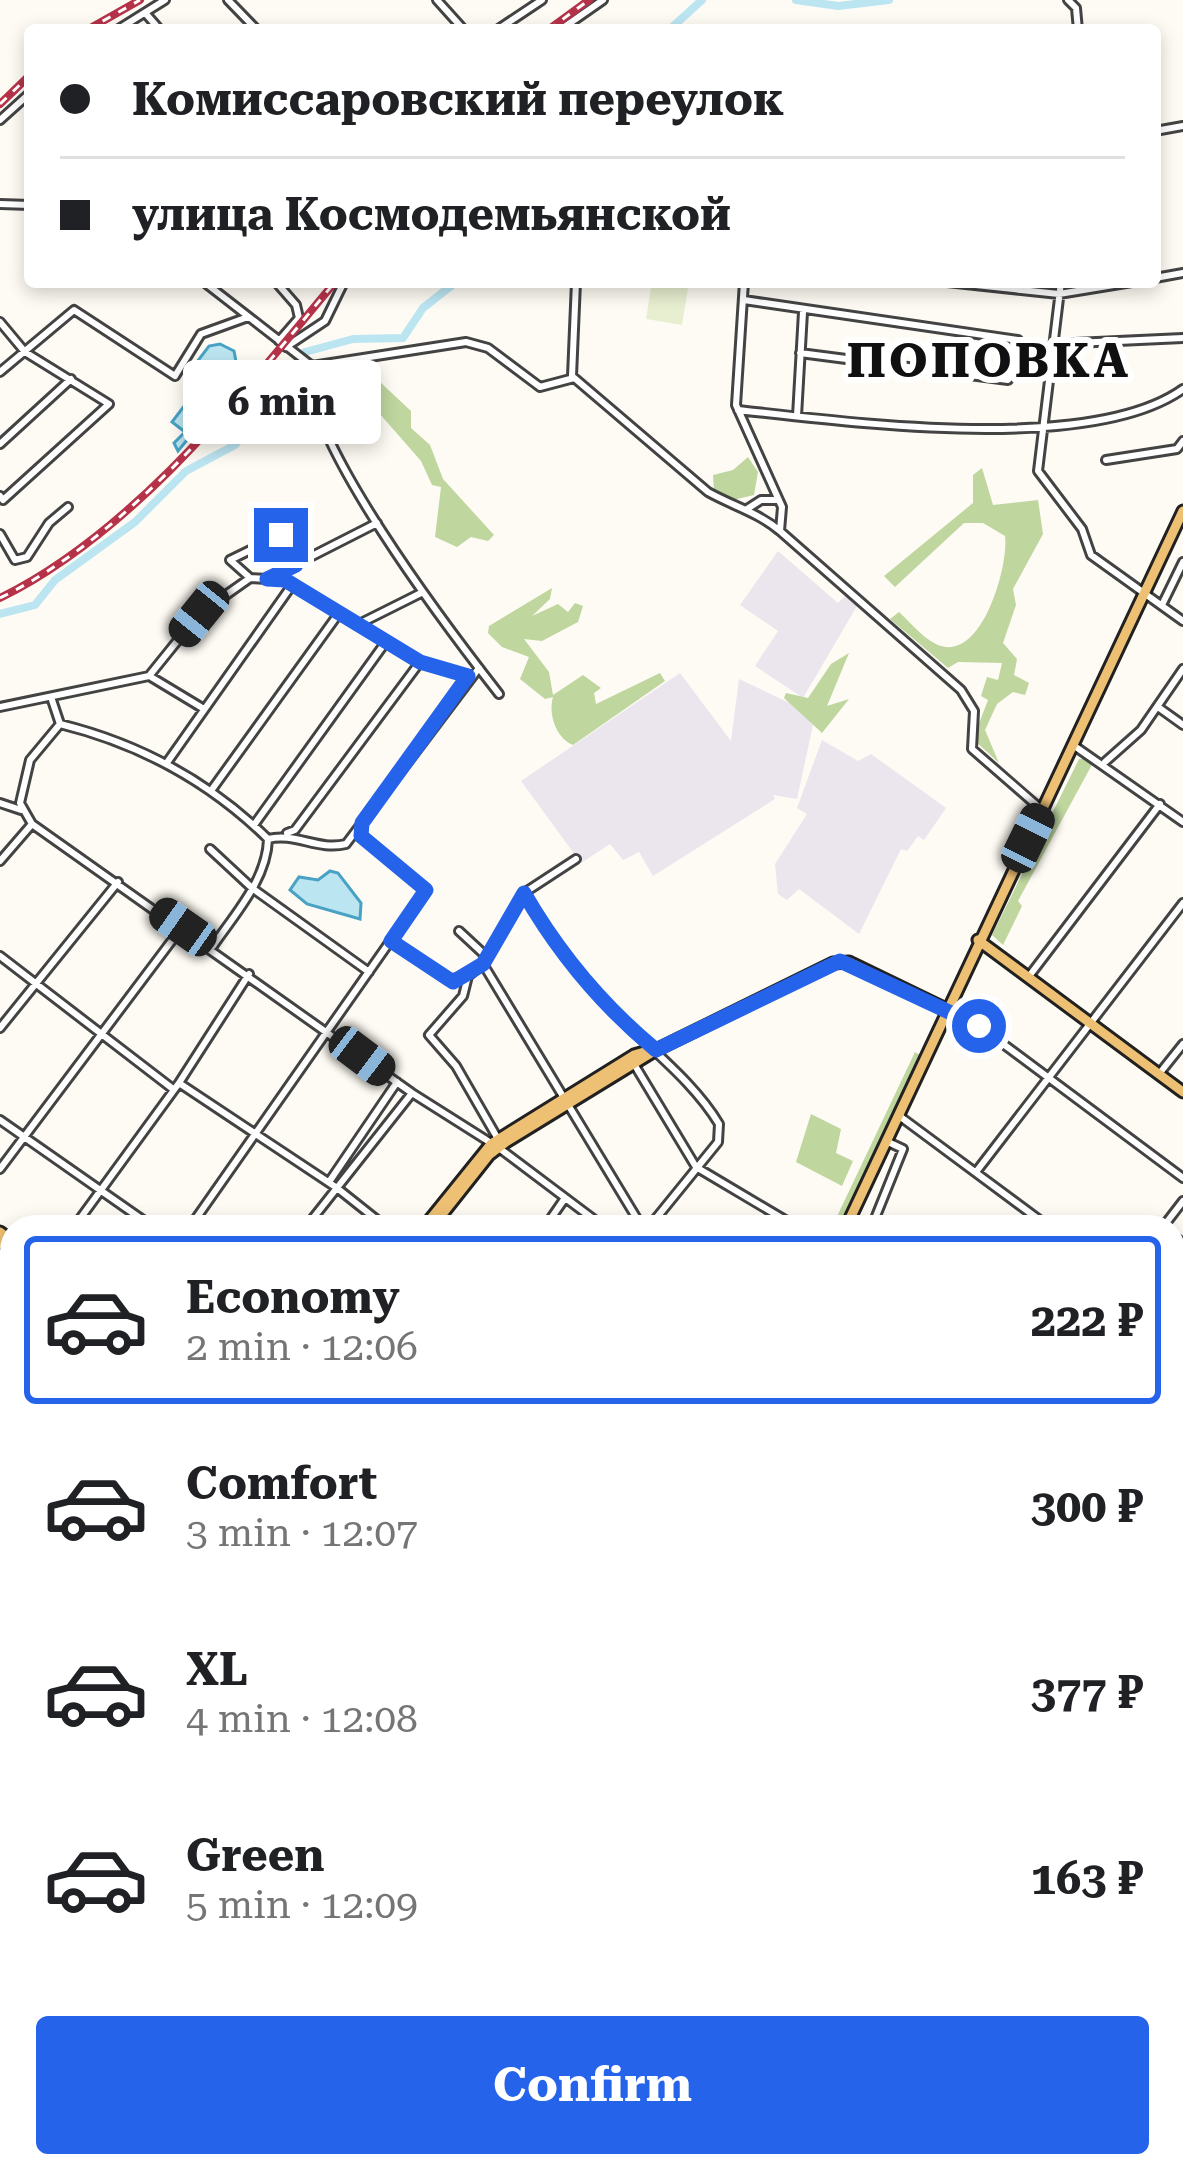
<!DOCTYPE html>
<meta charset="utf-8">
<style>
:root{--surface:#fff;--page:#f6f6f6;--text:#202124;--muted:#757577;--line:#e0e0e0;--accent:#2563eb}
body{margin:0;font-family:"Roboto Serif",serif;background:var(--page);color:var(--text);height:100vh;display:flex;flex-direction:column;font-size:45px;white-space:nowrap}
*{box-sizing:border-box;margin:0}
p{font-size:39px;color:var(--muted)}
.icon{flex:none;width:66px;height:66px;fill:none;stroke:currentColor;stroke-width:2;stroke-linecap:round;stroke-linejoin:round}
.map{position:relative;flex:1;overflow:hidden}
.details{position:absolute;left:0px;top:1215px;width:1185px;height:963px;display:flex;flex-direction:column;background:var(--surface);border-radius:36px 36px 0 0;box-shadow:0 6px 18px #0003}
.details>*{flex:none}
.hud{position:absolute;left:24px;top:24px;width:1137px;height:264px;border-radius:12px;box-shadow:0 6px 18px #0003;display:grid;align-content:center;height:264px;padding:0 36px;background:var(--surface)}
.end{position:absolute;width:54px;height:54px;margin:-27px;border:15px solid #2563eb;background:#fff;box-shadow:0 0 0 6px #fff}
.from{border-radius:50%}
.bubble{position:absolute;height:84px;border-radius:12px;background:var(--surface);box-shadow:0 6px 18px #0003;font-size:39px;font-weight:700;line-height:84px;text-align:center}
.car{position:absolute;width:36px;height:72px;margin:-36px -18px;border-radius:15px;box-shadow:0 0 9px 3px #0007;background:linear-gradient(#222 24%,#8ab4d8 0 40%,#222 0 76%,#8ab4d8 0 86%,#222 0)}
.hud b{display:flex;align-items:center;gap:42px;height:114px;font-size:45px}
.hud b+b{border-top:3px solid var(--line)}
.hud i{width:30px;height:30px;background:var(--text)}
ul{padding:21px 0 0;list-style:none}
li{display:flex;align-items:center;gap:36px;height:168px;margin:0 24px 18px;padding:0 12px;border:6px solid transparent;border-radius:12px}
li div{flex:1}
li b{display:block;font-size:45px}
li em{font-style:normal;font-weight:700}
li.current{border-color:var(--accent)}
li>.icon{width:108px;height:108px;stroke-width:1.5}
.button{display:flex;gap:24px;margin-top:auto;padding:24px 36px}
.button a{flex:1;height:138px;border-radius:12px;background:var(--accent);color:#fff;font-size:48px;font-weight:700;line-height:138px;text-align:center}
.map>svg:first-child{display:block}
.industrial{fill:#ebe5ed}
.green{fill:#d9e7bf}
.forest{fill:#bfd69f}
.pitch{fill:#e8efd0}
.water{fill:#bce5f2;stroke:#48a2c3;stroke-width:3}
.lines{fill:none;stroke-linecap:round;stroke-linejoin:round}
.river{stroke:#bce5f2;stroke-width:8}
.minor-casing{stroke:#434343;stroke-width:12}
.major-casing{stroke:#212121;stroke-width:15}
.minor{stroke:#fff;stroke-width:6}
.major{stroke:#eec074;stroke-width:9}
.rail-casing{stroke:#b63249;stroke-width:8}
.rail{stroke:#fff;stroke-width:3;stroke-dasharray:9;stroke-linecap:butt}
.route{stroke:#2563eb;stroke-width:15}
.labels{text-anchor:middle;stroke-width:12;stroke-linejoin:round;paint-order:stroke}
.district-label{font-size:48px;font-weight:bold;letter-spacing:3px;fill:#101010;stroke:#fff}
</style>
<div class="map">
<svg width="1183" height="2176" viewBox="0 0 1183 2176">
<rect width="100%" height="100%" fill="#fefbf4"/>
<!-- industrial -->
<path class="industrial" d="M 778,551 L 838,603 L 845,596 L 857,606 L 803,698 L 755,666 L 778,631 L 740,605 Z
M 680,673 L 731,741 L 739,679 L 796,706 L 813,725 L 797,799 L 773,795 L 775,799 L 653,876 L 639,852 L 623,860 L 610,844 L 581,863 L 521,781 Z
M 822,740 L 858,761 L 871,754 L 946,808 L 924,840 L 918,836 L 907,851 L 901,849 L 859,934 L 799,889 L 787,900 L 778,894 L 775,864 L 807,814 L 797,808 Z"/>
<!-- green -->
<path class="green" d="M 1173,1369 L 1183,1376 L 1183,1607 L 1173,1620 Z"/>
<!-- forest -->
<path class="forest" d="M 364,367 L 411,411 L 411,428 L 430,445 L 443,479 L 494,535 L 488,541 L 471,537 L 457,547 L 435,537 L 441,487 L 432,485 L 421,461 L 358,389 L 357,375 Z
M 748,457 L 758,472 L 754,495 L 733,500 L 714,492 L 713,475 L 733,470 Z
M 982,468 L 993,505 L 1038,500 L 1043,534 L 1013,589 L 1016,605 L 1003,643 L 1017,659 L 1014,675 L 1029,683 L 1025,695 L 1013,692 L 997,704 L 985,730 L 999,763 L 973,739 L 988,700 L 981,696 L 987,677 L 998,680 L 1002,663 L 958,662 L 948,668 L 890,619 L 899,612 C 910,622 923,638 936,644 C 981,666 1009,566 1005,536 L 983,523 L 964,523 L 895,587 L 884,576 L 973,503 L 973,475 Z
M 552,588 L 550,599 L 532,616 L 558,604 L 568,612 L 575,603 L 583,606 L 578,622 L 542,641 L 524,639 L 549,672 L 553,695 L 583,675 L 601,688 L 594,693 L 596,704 L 660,673 L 665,681 L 573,745 C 556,738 548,714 553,697 L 545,699 L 520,679 L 529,657 L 502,647 L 488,633 L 489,626 Z
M 849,653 L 827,706 L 849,699 L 822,733 L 784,698 L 786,693 L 808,698 L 831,664 Z
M 1079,759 L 1095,759 L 1018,901 L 1022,906 L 1003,945 L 992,935 Z
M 915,1052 L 920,1055 L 839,1227 L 832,1227 Z
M 811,1114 L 841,1129 L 836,1153 L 853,1161 L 842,1186 L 796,1162 Z"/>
<!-- pitch -->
<path class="pitch" d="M 652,282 L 689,282 L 682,325 L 646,319 Z"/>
<!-- water -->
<path class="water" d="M 220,344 L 234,351 L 237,367 L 227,375 L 233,384 L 178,451 L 174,443 L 185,432 L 172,422 L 185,405 L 190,371 L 209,346 Z
M 330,871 L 338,873 L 361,903 L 360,919 L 307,904 L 290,890 L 299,877 L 318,880 Z"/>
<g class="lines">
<!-- river -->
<path class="river" d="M 796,0 L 838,6 L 889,0
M 669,30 L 702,0
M 305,352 L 353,339 L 403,338 L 423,308 L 456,282
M 0,614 L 35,605 L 55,580 L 135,522 L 186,471 L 235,445 L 258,416 L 267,380 L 297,362"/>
<defs>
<path id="minor" d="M 228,0 L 257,30
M 437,0 L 464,30
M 1068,0 L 1076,8 L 1078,30
M 147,15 L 160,30
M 117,30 L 165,0
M 497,30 L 542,0
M 560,30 L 603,0
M 0,120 L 30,93
M 1155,131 L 1183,126
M 0,204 L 30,205
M 1155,278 L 1183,273
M 204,282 L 312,366 C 294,428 456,639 499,694
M 276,282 L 296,305 L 299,318 L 279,341
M 576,282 L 572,376 L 708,492 C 733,506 757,512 780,531
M 744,282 L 736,405 L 782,507 L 780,531 L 961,690 L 974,711 L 972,749 L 1042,810
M 947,282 L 1059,294 L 1132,282
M 1061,282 L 1038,471 L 1082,529 L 1091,555 L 1183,621
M 744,300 L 1018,340 L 1015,369 L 1008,380 L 800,353
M 0,322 L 25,352 L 109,404 L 3,500 L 0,496
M 1053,344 L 1183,338
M 286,347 L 325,321 L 344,282
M 1017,362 L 1049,363
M 312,366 L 466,342 L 488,348 L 540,387 L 574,378
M 0,372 L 74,310 L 175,376 L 201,334 L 248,317
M 738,410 C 849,422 1091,455 1183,389
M 797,416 L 803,312
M 0,444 L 71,379
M 1106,460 L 1177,449 L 1183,441
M 747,509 L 761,500 L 776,500
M 0,534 L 15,560 L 27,557 L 49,523 L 68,507
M 249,577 L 230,560 L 281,535 L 296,565
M 267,579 L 377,523
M 1162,605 L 1183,562
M 357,625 L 421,593
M 151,677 L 204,709
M 52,700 L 60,724
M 0,707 L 149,676 L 199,614 L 250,578 L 285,580 L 420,662 L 468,676
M 1158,707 L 1183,725
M 1073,745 L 1183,822
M 1105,762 L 1141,730 L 1183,669
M 166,764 L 292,585
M 213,788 L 339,613
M 0,803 L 21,810
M 254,825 L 385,643
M 287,833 L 295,830 L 420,662
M 268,839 C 209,781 141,744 60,724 L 30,760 L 20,803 L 32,824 L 412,1093 L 499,1148 L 604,1227
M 268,839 C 295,832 318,851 346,844 L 479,668
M 210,849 L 252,888 L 369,972
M 0,861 L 32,824
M 524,893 C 552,942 589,987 629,1027 C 660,1057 696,1086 719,1124 L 718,1142 L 649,1227
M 459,931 L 487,957
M 391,941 L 448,980 L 468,976
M 213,946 C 235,914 267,879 268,839
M 0,956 L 173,1089
M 483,964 L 642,1227
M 1030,975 L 1160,804
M 948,1010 L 979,1026 L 1183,1178
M 0,1028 L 118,882
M 634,1064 L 696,1167 L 797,1227
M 1159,1074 L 1183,1044
M 179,1083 L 337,1188 L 386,1227
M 898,1115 L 1049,1227
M 0,1120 L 153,1227
M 498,1139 L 456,1066 L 429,1035 L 463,996 L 468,976 L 483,964 L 524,893 L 576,859
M 886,1141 L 903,1149 L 876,1216 L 890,1227
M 0,1169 L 182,927
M 976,1172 L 1183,903
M 329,1182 L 397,1082
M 74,1227 L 179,1083 L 249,974
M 190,1227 L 426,890 L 361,836 L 362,823
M 306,1227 L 412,1093
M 545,1227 L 565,1198
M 1163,1227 L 1183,1201
M 1173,1236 L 1183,1243
M 1173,1318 L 1183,1326
M 0,1444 L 12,1451
M 0,1528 L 12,1538
M 0,1608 L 12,1594
M 0,1838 L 12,1826
M 0,1913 L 12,1901
M 1173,1948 L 1183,1955
M 0,2065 L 12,2051
M 91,2166 L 107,2176
M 495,2166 L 503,2176
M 622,2166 L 636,2176
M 121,2176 L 126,2166
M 150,2176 L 160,2166
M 264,2176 L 273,2166
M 414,2176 L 420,2166
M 1109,2176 L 1117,2166
M 1126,2176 L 1134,2166"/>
<path id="major" d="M 978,940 L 1183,1092
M 424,1227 L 491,1144 L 634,1055 L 651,1050
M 432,1227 L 489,1155 L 506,1142 L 656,1050 L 833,963 L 849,962 L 948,1010
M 846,1227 L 1183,511
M 0,1232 L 12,1241
M 0,1242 L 12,1251
M 0,1320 L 12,1304
M 0,1382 L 12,1392
M 0,1402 L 12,1411
M 1173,1630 L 1183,1618
M 1173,1646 L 1183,1633
M 0,1751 L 12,1730
M 0,2089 L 7,2104 L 0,2115
M 1173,2143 L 1183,2150
M 211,2166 L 224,2176
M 946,2166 L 959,2176
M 965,2166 L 978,2176
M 759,2176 L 773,2166
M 991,2176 L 999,2166
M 1004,2176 L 1012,2166"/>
</defs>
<!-- minor casing -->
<use href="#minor" class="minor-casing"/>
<!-- major casing -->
<use href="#major" class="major-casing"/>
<!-- minor -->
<use href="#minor" class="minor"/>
<!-- major -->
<use href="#major" class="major"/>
<defs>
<path id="rail" d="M 87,30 L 140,0
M 548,30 L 589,0
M 0,104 L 30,75
M 0,598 C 133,533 242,394 335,282"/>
</defs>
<!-- rail casing -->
<use href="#rail" class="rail-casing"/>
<!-- rail -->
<use href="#rail" class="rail"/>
</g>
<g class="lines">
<!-- route -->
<path class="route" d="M 281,535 L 296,565 L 267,579 L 285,580 L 420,662 L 468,676 L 362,823 L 361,836 L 426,890 L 391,941 L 453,982 L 483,964 L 524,893 C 558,952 604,1007 656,1050 L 840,961 L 979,1026"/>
</g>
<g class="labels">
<!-- district labels -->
<g class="district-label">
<text x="989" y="377">ПОПОВКА</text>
</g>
</g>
</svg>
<i class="end from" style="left:979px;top:1026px"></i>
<i class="end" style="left:281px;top:535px"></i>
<div class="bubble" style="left:183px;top:360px;width:198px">6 min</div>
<i class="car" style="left:199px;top:614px;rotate:219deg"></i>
<i class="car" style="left:1028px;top:838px;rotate:26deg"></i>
<i class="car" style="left:183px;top:927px;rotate:305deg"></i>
<i class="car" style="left:362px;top:1056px;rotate:127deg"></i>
<div class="hud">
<b><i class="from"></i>Комиссаровский переулок</b>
<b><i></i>улица Космодемьянской</b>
</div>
<section class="details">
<ul>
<li class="current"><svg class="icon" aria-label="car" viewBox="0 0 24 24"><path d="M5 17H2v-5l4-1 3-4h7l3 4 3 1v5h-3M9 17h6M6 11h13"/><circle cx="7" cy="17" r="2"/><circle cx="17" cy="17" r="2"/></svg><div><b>Economy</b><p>2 min · 12:06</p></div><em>222 ₽</em></li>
<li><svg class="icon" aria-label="car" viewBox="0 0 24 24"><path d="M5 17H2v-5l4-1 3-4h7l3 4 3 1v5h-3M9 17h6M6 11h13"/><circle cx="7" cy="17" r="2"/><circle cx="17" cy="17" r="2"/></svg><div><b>Comfort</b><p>3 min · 12:07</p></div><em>300 ₽</em></li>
<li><svg class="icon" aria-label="car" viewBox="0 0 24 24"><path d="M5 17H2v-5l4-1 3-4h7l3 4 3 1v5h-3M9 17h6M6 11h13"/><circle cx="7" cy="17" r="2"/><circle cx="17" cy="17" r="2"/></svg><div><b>XL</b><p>4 min · 12:08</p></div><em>377 ₽</em></li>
<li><svg class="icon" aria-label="car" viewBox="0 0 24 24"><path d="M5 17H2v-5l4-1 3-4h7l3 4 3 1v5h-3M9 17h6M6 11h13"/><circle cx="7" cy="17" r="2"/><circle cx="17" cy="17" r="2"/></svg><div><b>Green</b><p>5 min · 12:09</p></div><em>163 ₽</em></li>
</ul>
<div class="button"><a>Confirm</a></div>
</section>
</div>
